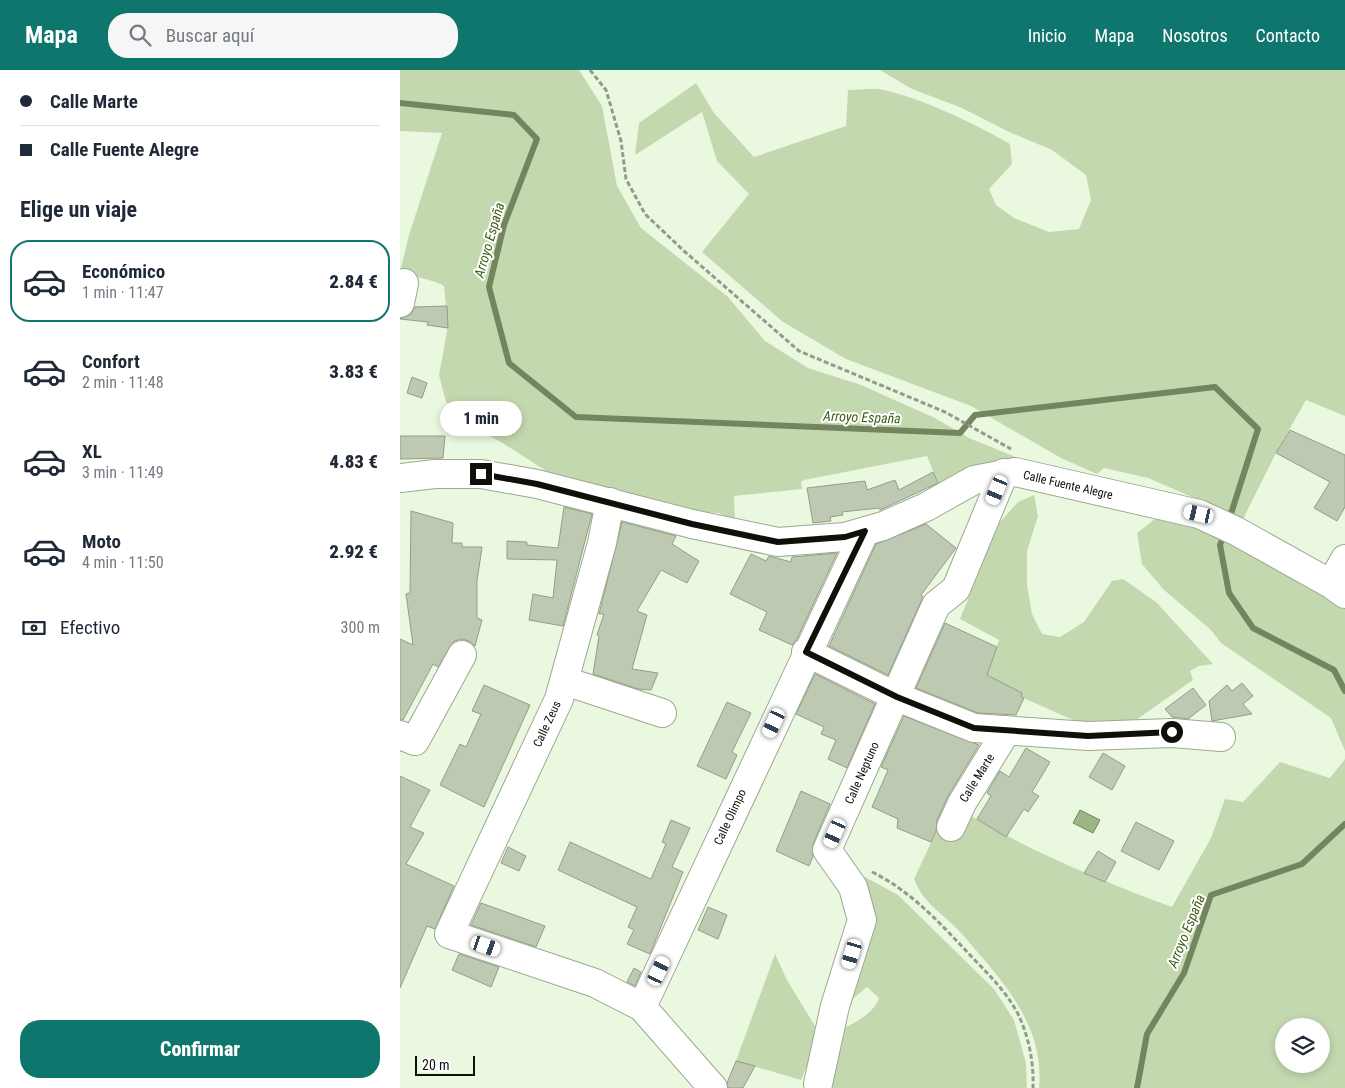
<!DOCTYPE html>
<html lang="es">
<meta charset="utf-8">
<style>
:root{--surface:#fff;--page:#f6f6f7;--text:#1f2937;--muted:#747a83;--line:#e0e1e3;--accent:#0f766e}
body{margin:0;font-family:"Roboto Condensed",sans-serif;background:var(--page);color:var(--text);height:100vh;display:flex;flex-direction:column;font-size:19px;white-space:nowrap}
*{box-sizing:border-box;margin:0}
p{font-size:16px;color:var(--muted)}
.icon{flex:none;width:28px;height:28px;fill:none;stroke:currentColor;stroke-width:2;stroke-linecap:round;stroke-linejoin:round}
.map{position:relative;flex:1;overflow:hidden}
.details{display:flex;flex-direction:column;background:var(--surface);width:400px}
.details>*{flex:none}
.guide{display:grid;align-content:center;height:110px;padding:0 20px;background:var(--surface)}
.controls{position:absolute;left:875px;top:948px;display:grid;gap:10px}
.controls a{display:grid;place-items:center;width:55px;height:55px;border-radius:50%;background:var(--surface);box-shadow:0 2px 8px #0003;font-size:25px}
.scale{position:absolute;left:15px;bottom:12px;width:60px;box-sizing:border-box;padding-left:5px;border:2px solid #0d1109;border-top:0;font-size:14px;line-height:18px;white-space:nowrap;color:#0d1109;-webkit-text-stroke:4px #fff;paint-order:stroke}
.end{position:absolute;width:22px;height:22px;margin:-11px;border:6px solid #0d1109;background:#fff;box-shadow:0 0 0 2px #fff}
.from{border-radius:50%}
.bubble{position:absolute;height:35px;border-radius:18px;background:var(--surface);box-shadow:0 2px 8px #0003;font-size:16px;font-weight:800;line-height:35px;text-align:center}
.car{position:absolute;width:15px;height:30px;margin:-15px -8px;border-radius:6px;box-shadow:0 0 4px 1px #0007;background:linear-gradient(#fff 24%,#345 0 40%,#fff 0 76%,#345 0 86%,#fff 0)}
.guide b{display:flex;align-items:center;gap:18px;height:48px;font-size:19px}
.guide b+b{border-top:1px solid var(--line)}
.guide i{width:12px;height:12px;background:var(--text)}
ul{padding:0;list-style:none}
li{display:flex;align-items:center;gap:15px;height:82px;margin:0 10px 8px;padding:0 10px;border:2px solid transparent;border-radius:20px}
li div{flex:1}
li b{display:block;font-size:19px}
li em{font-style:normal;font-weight:800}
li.selected{border-color:var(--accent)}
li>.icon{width:45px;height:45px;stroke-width:1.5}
h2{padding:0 20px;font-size:22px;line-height:60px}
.pay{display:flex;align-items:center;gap:12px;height:55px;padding:0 20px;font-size:19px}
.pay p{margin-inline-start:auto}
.button{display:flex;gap:10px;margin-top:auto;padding:10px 20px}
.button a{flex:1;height:58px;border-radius:20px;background:var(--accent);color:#fff;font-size:20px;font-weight:800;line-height:58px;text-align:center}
header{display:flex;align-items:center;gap:30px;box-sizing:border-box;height:70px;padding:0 25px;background:var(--accent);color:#fff}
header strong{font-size:24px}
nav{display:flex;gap:28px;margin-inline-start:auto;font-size:18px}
.search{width:350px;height:45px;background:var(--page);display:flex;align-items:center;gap:12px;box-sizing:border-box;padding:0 18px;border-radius:20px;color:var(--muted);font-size:19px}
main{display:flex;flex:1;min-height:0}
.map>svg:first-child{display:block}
.green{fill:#c4d8b0;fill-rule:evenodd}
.water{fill:#9db784;stroke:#72855f}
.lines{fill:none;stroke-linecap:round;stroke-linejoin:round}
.stream{stroke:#72855f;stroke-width:6}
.building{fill:#bec9b2;stroke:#939e89}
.minor-casing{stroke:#9ca891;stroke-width:30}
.path{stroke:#939c8a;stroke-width:3;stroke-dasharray:5 2.5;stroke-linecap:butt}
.minor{stroke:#fff;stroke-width:28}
.route{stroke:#0d1109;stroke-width:6}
.labels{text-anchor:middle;stroke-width:4;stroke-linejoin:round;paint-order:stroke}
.street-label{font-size:12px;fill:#0d1109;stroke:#fff}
.water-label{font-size:14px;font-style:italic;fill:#3f5d15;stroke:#fff}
</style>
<header>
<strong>Mapa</strong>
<div class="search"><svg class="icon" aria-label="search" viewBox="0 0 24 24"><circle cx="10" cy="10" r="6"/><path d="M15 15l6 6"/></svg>Buscar aquí</div>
<nav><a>Inicio</a><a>Mapa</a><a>Nosotros</a><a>Contacto</a></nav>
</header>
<main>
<section class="details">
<div class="guide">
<b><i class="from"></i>Calle Marte</b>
<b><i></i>Calle Fuente Alegre</b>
</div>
<h2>Elige un viaje</h2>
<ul>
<li class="selected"><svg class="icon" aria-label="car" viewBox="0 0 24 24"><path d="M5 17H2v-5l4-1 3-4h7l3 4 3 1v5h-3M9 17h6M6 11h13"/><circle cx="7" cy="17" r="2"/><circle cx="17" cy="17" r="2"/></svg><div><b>Económico</b><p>1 min · 11:47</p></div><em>2.84 €</em></li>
<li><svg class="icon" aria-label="car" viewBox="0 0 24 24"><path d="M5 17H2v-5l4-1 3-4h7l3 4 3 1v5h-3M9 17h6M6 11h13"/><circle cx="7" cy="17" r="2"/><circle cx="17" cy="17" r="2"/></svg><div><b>Confort</b><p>2 min · 11:48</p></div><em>3.83 €</em></li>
<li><svg class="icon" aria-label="car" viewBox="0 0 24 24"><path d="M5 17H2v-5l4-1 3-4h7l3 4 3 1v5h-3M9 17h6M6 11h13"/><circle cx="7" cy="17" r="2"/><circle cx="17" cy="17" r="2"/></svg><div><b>XL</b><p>3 min · 11:49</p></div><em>4.83 €</em></li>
<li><svg class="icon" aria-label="car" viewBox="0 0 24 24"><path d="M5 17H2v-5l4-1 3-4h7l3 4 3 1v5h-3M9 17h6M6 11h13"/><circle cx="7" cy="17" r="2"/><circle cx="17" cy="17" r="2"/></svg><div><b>Moto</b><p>4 min · 11:50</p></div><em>2.92 €</em></li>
</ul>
<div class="pay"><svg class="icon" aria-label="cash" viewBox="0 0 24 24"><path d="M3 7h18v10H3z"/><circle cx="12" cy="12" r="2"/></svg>Efectivo<p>300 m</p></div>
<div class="button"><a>Confirmar</a></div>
</section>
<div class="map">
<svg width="945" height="1018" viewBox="0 0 945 1018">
<rect width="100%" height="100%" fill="#ebf8e0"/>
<!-- green -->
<path class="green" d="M 0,0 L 179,0 L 202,36 L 217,116 L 241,158 L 328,227 L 365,271 L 408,298 L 461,315 L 535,348 L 569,368 L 623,390 L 540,418 L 527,386 L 404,410 L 401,412 L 402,419 L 334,426 L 335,451 L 319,443 L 297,442 L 152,409 L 148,402 L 101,372 L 71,356 L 46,332 L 39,305 L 48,256 L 44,216 C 30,208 15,208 0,202 L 9,165 L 42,63 L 0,61 Z
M 480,0 L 945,0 L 945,346 L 906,330 L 876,383 L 843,449 L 748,408 L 704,398 L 697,404 L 661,388 L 571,336 L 446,289 L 383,252 L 302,182 L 349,124 L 317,91 L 302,42 L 235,85 L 239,53 L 296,13 L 314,43 L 354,87 L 446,56 L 448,20 C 457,20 469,18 479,19 C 517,26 576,54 610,74 L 612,94 L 589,119 L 596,135 L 614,148 L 649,162 L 679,159 L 691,130 L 686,105 L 652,80 L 607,61 L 562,38 L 512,19 Z
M 634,425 L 638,446 L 627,481 L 627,515 L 632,544 L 642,564 L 660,567 L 684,552 L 712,511 L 723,509 L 756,532 L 813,594 L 799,596 L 790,601 L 793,610 L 736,650 L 741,660 L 672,659 L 673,650 L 621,627 L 621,623 L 587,605 L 599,570 L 560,549 L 599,453 L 618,432 Z
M 759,446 C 827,460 885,499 945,533 L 945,681 L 931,648 L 821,573 L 811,560 L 763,519 L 742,494 L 737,463 Z
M 945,689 L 945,1018 L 639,1018 C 644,964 614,925 581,886 C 572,876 563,864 553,855 C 536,838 524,833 514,809 L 537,760 L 559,769 L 568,744 C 634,783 700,810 772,837 L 811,768 L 825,729 L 843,732 L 880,692 L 930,708 ZM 884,956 L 921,956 L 921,994 L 884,994 Z
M 454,801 L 498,825 L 594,919 L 614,950 L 626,993 L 627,1018 L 427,1018 L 436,962 C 451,955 473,945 479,928 L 467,917 L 443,937 Z
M 375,884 L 387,910 L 415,956 L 414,979 L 401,1010 L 336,991 Z"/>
<!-- water -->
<path class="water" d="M 680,740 L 700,750 L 693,763 L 673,753 Z"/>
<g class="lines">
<!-- stream -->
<path class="stream" d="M 0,33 L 114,45 L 137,69 L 104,155 L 89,217 L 109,293 L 176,347 L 560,363 L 575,345 L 815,317 L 858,359 L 829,450
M 825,462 L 820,475 L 829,523 L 853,558 L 934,600 L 945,621
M 737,1018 L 747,964 L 784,903 L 811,825 L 902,794 L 945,754"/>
</g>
<!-- building -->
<path class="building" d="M 47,236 L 48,258 L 27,255 L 28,252 L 0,249 L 11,244 L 15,237 Z
M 12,307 L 27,313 L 22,328 L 7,323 Z
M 890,360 L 945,385 L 945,437 L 937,451 L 914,438 L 930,412 L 876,383 Z
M 0,366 L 45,366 L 43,388 L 0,389 Z
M 533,402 L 538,413 L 480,440 L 479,438 L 442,442 L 443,445 L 430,447 L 431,451 L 413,453 L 407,418 L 465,411 L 467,420 L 495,410 L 499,420 Z
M 164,437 L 192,444 L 163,556 L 129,550 L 133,524 L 153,528 L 157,490 L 107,489 L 107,471 L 127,472 L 127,475 L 158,478 Z
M 11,441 L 53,453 L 52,473 L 62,473 L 62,477 L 82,477 L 77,511 L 77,548 L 82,550 L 75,576 L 69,571 L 62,569 L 54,571 L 38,597 L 33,594 L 3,650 L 0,650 L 0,569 L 13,575 L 6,524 L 10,523 Z
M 222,452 L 276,466 L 272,474 L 299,491 L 287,513 L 261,500 L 237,541 L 247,545 L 232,599 L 258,603 L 251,620 L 238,619 L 193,604 L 199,566 L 197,565 L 204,544 L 199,544 Z
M 526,454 L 556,478 L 521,525 L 523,527 L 488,605 L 429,576 L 476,474 Z
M 437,483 L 397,569 L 392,575 L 359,560 L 367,542 L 330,524 L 351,484 L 366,491 L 369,486 L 391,492 L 392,487 Z
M 545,553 L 597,577 L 587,605 L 622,623 L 621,627 L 624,628 L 616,645 L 578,643 L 516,618 Z
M 415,604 L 475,634 L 447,698 L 428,689 L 436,670 L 421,664 L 424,657 L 396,644 Z
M 842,613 L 853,626 L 843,634 L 852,644 L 812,651 L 809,631 L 827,615 L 832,621 Z
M 84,615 L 130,635 L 84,737 L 40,715 L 60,674 L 66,677 L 81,644 L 72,641 Z
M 793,618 L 806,635 L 788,649 L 772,647 L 765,639 Z
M 327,632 L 351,643 L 332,682 L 337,685 L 326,709 L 297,696 Z
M 504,646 L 579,675 L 548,726 L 537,750 L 536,761 L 531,772 L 497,758 L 498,749 L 472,737 L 488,700 L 481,697 Z
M 626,678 L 650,692 L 632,722 L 639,726 L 628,742 L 624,739 L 606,767 L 577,749 L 591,726 L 587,723 L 600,701 L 609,707 Z
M 703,683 L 725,696 L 712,720 L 689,707 Z
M 0,706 L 30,720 L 10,757 L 24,763 L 6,794 L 54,816 L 35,859 L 27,856 L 0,918 Z
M 401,721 L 430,734 L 413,774 L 413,786 L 409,796 L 376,781 Z
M 271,750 L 290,758 L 272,797 L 283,802 L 250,884 L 227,874 L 234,860 L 228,857 L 237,837 L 158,800 L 170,772 L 251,809 L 266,774 L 262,772 Z
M 736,752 L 774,771 L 759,800 L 721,781 Z
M 108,777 L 126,786 L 119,801 L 101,793 Z
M 698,781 L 716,792 L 705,812 L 684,803 Z
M 81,833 L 145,856 L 136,877 L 71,855 Z
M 308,837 L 327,845 L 318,869 L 298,860 Z
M 59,884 L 99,897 L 91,917 L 52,900 Z
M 234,898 L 241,902 L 235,916 L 227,912 Z
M 336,991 L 355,996 L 343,1018 L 328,1018 L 327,1013 Z"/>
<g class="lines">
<defs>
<path id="minor" d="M 0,233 L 4,213
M 0,408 L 35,404 L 81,404 L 137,414 L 292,454 L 378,472 L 445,467 L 483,456 L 526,437 L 574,410 L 615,402 L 799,444 L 836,461 L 931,514 L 945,524
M 210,432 L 202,473 L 159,629 L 49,864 L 195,913 L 242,937
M 931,514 L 945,489
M 406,582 L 497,627 L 574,658 L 688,666 L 772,663 L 821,667
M 165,611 L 262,643
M 0,665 L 15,671 L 62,585
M 551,757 L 562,733 L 607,660
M 418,1014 L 435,936 L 462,850 L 453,817 L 427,780 L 536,535 L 556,519 L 604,403
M 313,1018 L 242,937 L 465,461"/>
</defs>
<!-- minor casing -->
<use href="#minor" class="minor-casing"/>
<!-- path -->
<path class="path" d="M 190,0 L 206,20 L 221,71 L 226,109 L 245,144 L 284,181 L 399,281 L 545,342 L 611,379
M 472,802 C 511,821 541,854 570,885 C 588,904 606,921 618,944 C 629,967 634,993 633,1018"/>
<!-- minor -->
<use href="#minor" class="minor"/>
</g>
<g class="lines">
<!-- route -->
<path class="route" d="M 81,404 L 137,414 L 292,454 L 378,472 L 445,467 L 465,461 L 406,582 L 497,627 L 574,658 L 688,666 L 772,662"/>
</g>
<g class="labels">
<!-- street labels -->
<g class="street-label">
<text transform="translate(668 415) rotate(13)" y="4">Calle Fuente Alegre</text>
<text transform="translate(147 654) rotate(-65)" y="4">Calle Zeus</text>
<text transform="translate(462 703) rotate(-66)" y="4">Calle Neptuno</text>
<text transform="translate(577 708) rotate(-58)" y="4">Calle Marte</text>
<text transform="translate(330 747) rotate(-65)" y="4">Calle Olimpo</text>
</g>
<!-- water labels -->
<g class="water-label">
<text transform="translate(89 170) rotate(-74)" y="5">Arroyo España</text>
<text transform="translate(462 347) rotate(2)" y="5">Arroyo España</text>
<text transform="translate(786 861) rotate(-68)" y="5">Arroyo España</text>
</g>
</g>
</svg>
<div class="controls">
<a><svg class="icon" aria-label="layers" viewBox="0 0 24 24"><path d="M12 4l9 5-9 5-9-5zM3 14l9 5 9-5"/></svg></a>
</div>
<div class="scale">20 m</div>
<i class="end from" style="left:772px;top:662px"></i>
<i class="end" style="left:81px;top:404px"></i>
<div class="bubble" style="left:40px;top:331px;width:82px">1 min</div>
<i class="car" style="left:597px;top:420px;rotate:203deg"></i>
<i class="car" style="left:799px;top:444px;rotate:283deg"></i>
<i class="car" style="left:374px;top:653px;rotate:205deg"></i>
<i class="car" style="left:435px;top:763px;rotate:204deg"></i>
<i class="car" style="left:86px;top:876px;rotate:109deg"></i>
<i class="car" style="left:452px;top:884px;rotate:197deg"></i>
<i class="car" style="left:259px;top:901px;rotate:25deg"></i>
</div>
</main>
